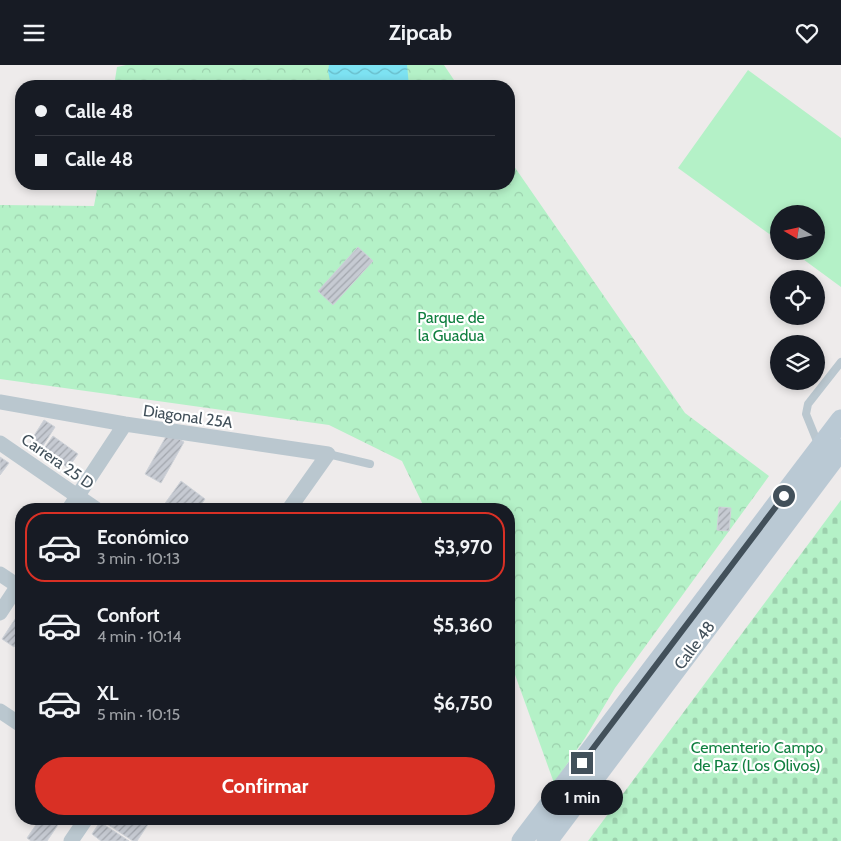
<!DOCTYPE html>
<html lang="es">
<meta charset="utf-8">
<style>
:root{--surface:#171b24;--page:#242831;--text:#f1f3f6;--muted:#9ea1a6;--line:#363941;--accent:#d93025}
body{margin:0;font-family:Cabin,sans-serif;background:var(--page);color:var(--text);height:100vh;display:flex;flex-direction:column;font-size:19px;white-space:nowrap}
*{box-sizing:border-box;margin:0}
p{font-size:16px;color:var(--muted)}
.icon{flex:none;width:28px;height:28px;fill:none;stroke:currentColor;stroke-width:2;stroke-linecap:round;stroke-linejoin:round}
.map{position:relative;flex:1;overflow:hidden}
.side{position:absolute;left:15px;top:438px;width:500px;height:322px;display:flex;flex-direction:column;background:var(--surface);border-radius:20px;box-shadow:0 2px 8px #0003}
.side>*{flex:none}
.top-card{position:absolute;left:15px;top:15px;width:500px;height:110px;border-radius:20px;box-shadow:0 2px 8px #0003;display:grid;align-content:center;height:110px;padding:0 20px;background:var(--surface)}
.needle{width:32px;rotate:279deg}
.controls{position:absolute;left:770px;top:140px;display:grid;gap:10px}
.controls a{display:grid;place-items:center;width:55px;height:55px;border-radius:50%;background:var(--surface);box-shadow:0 2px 8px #0003;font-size:25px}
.end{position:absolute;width:22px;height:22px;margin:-11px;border:6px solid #42505a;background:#fff;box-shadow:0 0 0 2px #fff}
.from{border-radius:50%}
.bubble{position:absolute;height:35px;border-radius:18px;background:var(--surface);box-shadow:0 2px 8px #0003;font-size:16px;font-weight:800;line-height:35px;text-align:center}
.top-card b{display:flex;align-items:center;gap:18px;height:48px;font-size:19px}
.top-card b+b{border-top:1px solid var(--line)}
.top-card i{width:12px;height:12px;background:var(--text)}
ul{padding:9px 0 0;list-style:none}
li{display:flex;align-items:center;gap:15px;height:70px;margin:0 10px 8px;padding:0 10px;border:2px solid transparent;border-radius:20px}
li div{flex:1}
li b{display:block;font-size:19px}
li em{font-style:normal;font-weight:800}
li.selected{border-color:var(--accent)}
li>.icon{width:45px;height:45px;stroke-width:1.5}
.action{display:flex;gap:10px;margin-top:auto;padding:10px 20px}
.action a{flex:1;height:58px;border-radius:30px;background:var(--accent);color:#fff;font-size:20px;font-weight:800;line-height:58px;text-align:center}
header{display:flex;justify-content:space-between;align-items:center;height:65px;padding:0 20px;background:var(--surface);font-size:22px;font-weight:800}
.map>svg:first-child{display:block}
.green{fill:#b4f1c7}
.forest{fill:url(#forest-crowns)}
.cemetery{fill:url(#cemetery-stones)}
.water{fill:url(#water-waves)}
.building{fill:url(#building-hatch);stroke:#ced2d8}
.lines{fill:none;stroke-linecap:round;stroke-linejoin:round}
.lane{stroke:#bac7cf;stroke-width:8}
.street{stroke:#bac7cf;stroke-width:15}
.secondary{stroke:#bac9d4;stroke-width:21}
.route{stroke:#42505a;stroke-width:6}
.labels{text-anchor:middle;stroke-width:4.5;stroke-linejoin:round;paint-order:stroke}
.park-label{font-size:16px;fill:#0f7f3f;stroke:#fff}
.street-label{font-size:16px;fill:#42505a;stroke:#fff}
</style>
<header><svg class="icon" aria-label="menu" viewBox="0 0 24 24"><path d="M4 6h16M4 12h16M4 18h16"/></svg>Zipcab<svg class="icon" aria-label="heart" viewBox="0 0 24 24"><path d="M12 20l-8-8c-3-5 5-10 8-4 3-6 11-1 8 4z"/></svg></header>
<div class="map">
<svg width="841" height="776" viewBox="0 0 841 776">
<defs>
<pattern id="forest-crowns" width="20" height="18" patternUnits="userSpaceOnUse" patternTransform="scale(1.25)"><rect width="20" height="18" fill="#b4f1c7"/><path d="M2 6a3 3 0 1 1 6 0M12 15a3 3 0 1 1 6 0" fill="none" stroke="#9cd0ad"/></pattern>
<pattern id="cemetery-stones" width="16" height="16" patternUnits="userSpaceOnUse" patternTransform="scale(1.25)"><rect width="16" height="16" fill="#b4f1c7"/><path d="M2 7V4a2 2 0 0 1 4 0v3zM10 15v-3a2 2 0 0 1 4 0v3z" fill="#9cd0ad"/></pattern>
<pattern id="water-waves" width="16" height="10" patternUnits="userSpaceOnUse" patternTransform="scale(1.25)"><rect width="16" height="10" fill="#7de2f2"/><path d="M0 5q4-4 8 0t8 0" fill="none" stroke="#68bac7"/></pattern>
<pattern id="building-hatch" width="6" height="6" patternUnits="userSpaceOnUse" patternTransform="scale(1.25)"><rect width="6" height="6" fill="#c6cad2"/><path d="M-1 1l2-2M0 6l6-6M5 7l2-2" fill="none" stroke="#a2a6ad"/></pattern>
</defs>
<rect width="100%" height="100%" fill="#eeebeb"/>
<!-- green -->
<path class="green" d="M 748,5 L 841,73 L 841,222 L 792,186 L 816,186 L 816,149 L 779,149 L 779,176 L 678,103 Z"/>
<!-- forest -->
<path class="forest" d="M 126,0 L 444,0 L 458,21 L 114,21 L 117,2 Z
M 509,94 L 685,348 L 769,411 L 615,623 L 585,673 L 554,718 L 509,593 L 509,444 L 425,444 L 402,396 L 329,360 L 0,314 L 0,140 L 94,141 L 98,119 L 509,119 Z"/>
<!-- cemetery -->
<path class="cemetery" d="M 841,435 L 841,776 L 588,776 Z"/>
<!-- water -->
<path class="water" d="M 329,0 L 407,0 L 409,21 L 331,21 L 328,6 Z"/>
<!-- building -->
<path class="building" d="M 358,182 L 373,196 L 333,240 L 318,226 Z
M 44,355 L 55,362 L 41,384 L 30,377 Z
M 168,368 L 184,377 L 161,418 L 145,409 Z
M 53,371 L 78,389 L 68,403 L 43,385 Z
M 0,392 L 9,398 L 0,410 Z
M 181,416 L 205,434 L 198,444 L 161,444 Z
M 719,442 L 731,443 L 729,466 L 717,465 Z
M 21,545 L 21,572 L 14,582 L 2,574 Z
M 40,754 L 62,754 L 47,776 L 31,776 L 27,773 Z
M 106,754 L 142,754 L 149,758 L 137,776 L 133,776 L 104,757 Z
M 100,757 L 129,776 L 101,776 L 92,769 Z"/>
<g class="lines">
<!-- lane -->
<path class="lane" d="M 819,381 L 806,349 L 808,339 L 841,297
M 328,389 L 370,399"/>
<!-- street -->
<path class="street" d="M 0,337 L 125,359 L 328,389 L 289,444
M 0,378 L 96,444
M 69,444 L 125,359
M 0,509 L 21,523
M 0,548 L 21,516
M 0,646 L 21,660
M 71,776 L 86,754"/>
<!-- secondary -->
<path class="secondary" d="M 522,776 L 841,355
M 547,776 L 841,384"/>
</g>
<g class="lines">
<!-- route -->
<path class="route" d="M 582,698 L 784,431"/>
</g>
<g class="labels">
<!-- park labels -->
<g class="park-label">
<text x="451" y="258">Parque de<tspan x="451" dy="18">la Guadua</tspan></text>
<text x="757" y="688">Cementerio Campo<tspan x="757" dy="18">de Paz (Los Olivos)</tspan></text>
</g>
<!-- street labels -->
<g class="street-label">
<text transform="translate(188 351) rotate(8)" y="6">Diagonal 25A</text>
<text transform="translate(58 396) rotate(35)" y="6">Carrera 25 D</text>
<text transform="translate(694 580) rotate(-53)" y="6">Calle 48</text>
</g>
</g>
</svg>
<div class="controls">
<a><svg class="needle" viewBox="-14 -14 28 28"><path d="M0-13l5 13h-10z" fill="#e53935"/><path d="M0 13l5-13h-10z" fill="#9ea1a6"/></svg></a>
<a><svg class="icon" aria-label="locate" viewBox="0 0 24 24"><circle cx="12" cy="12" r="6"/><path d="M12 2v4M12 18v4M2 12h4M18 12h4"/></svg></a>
<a><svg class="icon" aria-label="layers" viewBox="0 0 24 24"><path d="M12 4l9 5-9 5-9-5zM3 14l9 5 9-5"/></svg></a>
</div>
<i class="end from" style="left:784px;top:431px"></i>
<i class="end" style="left:582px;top:698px"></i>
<div class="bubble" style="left:541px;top:715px;width:82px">1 min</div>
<div class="top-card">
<b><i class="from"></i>Calle 48</b>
<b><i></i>Calle 48</b>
</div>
<section class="side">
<ul>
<li class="selected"><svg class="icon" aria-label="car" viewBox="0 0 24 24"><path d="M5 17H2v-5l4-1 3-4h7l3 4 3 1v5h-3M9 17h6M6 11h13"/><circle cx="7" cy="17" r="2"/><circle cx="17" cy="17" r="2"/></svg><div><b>Económico</b><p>3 min · 10:13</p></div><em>$3,970</em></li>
<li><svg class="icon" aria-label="car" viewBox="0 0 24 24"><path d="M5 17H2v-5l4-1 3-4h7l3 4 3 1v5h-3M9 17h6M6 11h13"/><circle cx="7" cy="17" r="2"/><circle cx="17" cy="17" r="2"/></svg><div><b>Confort</b><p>4 min · 10:14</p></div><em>$5,360</em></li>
<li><svg class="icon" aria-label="car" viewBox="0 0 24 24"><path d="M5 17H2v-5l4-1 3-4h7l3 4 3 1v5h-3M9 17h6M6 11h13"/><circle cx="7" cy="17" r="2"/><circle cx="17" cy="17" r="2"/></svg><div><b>XL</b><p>5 min · 10:15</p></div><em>$6,750</em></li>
</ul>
<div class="action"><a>Confirmar</a></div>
</section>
</div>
